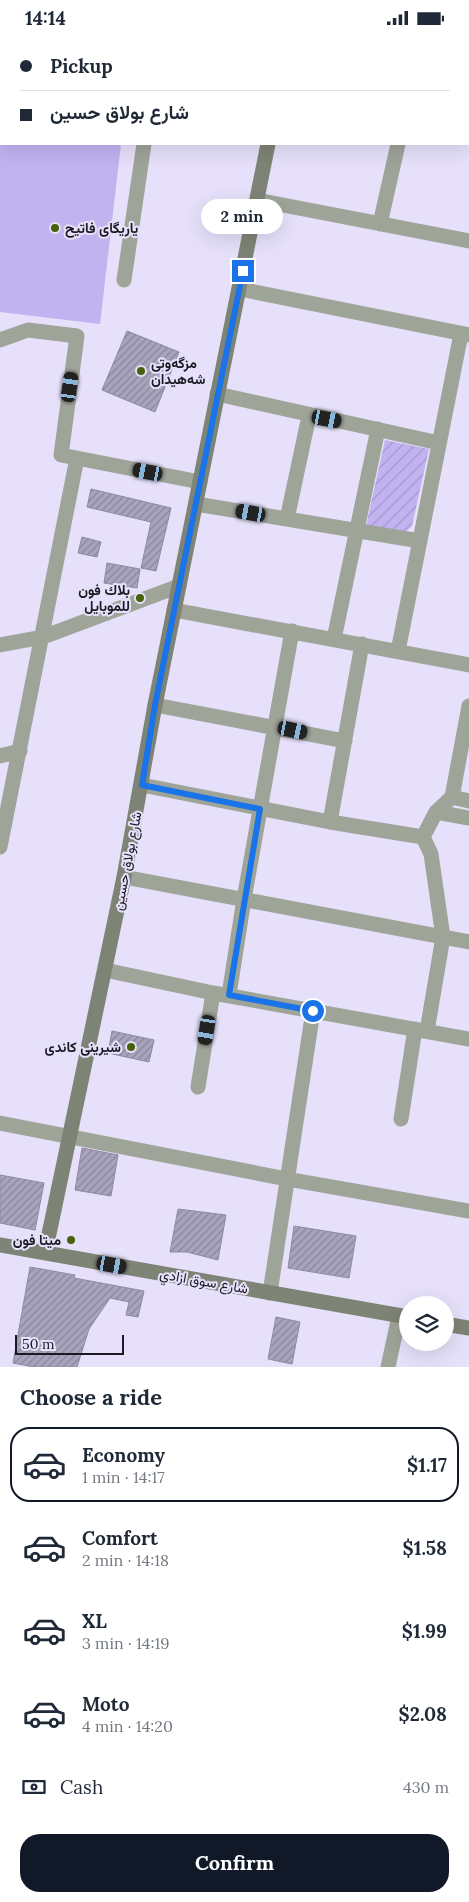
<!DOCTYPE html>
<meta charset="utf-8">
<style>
:root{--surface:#fff;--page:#f6f6f7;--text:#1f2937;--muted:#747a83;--line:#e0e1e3;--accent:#111827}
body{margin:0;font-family:Lora,Vazirmatn,serif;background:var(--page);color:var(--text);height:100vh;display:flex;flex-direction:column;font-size:19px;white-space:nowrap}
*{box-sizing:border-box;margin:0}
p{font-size:16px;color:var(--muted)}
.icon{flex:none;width:28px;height:28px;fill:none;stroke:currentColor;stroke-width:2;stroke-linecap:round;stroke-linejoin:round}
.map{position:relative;height:1332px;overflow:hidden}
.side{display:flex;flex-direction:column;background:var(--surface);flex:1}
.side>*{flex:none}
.top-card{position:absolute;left:0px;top:0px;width:470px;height:110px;box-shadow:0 5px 20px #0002;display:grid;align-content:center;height:110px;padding:0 20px;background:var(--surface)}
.tools{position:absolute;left:399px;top:1261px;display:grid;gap:10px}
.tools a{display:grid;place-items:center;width:55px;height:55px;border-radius:50%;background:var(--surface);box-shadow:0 5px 20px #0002;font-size:25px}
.scale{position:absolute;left:15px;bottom:12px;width:109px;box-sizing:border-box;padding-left:5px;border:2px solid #1c1923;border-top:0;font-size:14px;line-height:18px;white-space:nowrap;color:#1c1923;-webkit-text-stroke:4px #e6e0fa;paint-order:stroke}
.end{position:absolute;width:22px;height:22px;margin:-11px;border:6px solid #1a73e8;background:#fff;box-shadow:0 0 0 2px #fff}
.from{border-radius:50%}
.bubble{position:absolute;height:35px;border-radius:18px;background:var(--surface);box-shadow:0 5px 20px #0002;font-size:16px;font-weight:700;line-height:35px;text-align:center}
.car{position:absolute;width:15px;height:30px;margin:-15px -8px;border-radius:6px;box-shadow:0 0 4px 1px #0007;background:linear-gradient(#222 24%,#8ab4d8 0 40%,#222 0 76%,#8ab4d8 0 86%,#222 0)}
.top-card b{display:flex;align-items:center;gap:18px;height:48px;font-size:19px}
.top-card b+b{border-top:1px solid var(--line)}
.top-card i{width:12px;height:12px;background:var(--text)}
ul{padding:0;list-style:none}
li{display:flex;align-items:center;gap:15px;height:75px;margin:0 10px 8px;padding:0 10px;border:2px solid transparent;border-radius:20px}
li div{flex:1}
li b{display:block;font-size:19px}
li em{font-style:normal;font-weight:700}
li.active{border-color:var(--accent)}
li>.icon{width:45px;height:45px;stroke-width:1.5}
h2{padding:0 20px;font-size:22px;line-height:60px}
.pay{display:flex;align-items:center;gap:12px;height:55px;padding:0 20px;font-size:19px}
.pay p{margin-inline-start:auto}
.cta{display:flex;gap:10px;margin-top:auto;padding:10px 20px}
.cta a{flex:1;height:58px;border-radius:20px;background:var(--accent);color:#fff;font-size:20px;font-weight:700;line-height:58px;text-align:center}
.status{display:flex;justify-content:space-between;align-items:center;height:35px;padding:0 25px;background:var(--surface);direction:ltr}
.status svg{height:14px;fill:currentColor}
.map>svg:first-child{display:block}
.garden{fill:url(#garden-furrows)}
.pitch{fill:#c1b2f0}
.building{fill:url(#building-hatch);stroke:#8e89a1}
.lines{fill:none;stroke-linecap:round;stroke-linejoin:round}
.street{stroke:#9fa499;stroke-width:15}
.secondary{stroke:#7e8475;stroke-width:15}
.route{stroke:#1a73e8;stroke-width:6}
.poi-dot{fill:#485f0b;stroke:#e6e0fa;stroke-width:2}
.labels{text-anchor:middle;stroke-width:4;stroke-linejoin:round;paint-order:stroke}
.poi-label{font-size:14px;font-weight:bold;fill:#1c1923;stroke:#e6e0fa;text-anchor:end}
.street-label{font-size:14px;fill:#1c1923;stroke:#e6e0fa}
</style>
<div class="status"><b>14:14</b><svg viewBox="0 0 49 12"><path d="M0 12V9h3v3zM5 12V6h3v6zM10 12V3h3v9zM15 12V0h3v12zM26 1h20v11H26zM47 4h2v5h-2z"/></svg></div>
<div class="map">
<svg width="469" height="1332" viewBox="0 0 469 1332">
<defs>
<pattern id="garden-furrows" width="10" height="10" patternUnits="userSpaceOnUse" patternTransform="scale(1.25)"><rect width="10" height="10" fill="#c1b2f0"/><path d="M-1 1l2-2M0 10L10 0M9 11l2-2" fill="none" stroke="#a598ce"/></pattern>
<pattern id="building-hatch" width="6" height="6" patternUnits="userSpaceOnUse" patternTransform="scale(1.25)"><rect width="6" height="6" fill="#a9a4bd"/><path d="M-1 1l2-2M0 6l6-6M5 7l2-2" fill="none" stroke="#898599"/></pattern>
</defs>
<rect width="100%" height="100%" fill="#e6e0fa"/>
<!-- garden -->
<path class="garden" d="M 385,405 L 429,414 L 412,491 L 404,498 L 366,491 Z"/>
<!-- pitch -->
<path class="pitch" d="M 0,51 L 1,109 L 121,109 L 100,289 L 0,277 Z"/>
<!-- building -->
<path class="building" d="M 127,296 L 179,317 L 155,377 L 102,355 Z
M 91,454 L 171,473 L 156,536 L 141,533 L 151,487 L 87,472 Z
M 82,502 L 101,507 L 97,522 L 78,518 Z
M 107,528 L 140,534 L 137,553 L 104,548 Z
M 112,996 L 154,1005 L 149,1027 L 108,1018 Z
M 82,1113 L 118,1120 L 111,1161 L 75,1155 Z
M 0,1140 L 44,1148 L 35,1195 L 0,1188 Z
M 178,1174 L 226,1180 L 218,1225 L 187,1217 L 170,1217 Z
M 294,1191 L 356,1201 L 349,1243 L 288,1233 Z
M 30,1232 L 75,1240 L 74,1243 L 144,1256 L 138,1282 L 126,1280 L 129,1267 L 110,1263 L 89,1294 L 77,1332 L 34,1332 L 13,1328 Z
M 276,1282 L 300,1287 L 292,1329 L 268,1324 Z"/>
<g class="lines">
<!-- street -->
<path class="street" d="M 99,0 L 99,1
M 157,1 L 157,0
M 421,1 L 421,0
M 0,4 L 1,7
M 0,19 L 1,19
M 257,165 L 469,206
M 380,189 L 398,109
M 124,245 L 144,109
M 240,254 L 469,300
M 0,305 L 28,295 L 77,301 L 61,420 L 200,447
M 217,359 L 439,408
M 196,469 L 420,506
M 287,484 L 309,381
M 174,575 L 469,630
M 334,604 L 378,394
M 0,610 L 43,602 L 179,551
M 398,616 L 461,299
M 155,670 L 345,706
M 0,721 L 20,716
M 142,750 L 330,787 L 423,802
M 452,762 L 469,766
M 436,777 L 469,783
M 330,787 L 362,609
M 423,802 L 431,819 L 443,902 L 427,996
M 423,802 L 436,777 L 452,762 L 469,671
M 0,812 L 77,423
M 124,842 L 469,907
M 105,935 L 213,958 L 469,1004
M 229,960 L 244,864 L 292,596
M 198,1052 L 213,958
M 401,1084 L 415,994
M 0,1088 L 287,1144 L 469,1176
M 270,1258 L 313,976
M 388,1332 L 399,1281"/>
<!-- secondary -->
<path class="secondary" d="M 290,1 L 290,0
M 0,1210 L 408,1282
M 45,1218 L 124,842 L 155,670 L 268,109
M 445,1289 L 469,1293"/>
</g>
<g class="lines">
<!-- route -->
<path class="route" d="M 243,236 L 155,670 L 142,750 L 260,774 L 229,960 L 313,976"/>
</g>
<!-- markers -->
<g class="poi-dot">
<circle cx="55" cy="193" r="5"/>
<circle cx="141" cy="336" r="5"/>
<circle cx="140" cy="563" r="5"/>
<circle cx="131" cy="1012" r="5"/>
<circle cx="71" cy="1205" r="5"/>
</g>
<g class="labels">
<!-- poi labels -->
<g class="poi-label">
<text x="65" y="198" text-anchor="start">یاریگای فاتیح</text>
<text x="151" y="333" text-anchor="start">مزگەوتی<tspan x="151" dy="16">شەهیدان</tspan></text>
<text x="130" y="560">بلاك فون<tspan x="130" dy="16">للموبايل</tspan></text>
<text x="121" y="1017">شیرینی کاندی</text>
<text x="61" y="1210">ميتا فون</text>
</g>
<!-- street labels -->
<g class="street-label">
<text transform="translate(127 826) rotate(-79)" y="5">شارع بولاق حسين</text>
<text transform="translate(204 1246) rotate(10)" y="5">شارع سوق ازادي</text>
</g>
</g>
</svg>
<div class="tools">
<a><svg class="icon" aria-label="layers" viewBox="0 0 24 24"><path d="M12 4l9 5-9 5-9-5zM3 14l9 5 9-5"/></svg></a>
</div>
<div class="scale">50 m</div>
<i class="end from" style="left:313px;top:976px"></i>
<i class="end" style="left:243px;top:236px"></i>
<div class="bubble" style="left:201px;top:164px;width:82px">2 min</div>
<i class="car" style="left:70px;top:352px;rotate:8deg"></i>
<i class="car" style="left:327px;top:384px;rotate:101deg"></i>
<i class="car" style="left:148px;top:437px;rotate:281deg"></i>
<i class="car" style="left:251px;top:478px;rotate:280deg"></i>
<i class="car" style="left:293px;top:695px;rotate:102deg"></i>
<i class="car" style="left:207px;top:995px;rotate:189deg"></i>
<i class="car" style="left:112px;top:1230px;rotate:100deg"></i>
<div class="top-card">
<b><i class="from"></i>Pickup</b>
<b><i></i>شارع بولاق حسين</b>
</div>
</div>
<section class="side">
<h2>Choose a ride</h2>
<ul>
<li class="active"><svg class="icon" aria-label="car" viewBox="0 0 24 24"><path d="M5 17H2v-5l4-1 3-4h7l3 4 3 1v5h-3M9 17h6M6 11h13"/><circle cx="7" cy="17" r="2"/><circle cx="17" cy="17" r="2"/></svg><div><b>Economy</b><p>1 min · 14:17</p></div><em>$1.17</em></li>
<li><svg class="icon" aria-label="car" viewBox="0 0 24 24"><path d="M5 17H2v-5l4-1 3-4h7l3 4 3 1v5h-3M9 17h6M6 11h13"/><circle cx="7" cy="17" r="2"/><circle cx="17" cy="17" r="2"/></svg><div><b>Comfort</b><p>2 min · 14:18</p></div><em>$1.58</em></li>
<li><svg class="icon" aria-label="car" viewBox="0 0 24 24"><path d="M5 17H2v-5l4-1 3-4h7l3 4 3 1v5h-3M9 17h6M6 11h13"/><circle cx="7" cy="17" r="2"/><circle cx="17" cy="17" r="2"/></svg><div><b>XL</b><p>3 min · 14:19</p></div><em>$1.99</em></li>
<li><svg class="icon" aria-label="car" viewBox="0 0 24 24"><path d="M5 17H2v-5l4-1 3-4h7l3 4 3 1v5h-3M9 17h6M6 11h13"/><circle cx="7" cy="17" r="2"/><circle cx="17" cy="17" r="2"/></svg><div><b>Moto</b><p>4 min · 14:20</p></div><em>$2.08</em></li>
</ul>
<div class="pay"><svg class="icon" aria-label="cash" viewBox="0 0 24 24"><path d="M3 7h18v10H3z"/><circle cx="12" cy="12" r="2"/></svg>Cash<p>430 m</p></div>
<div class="cta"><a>Confirm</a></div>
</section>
